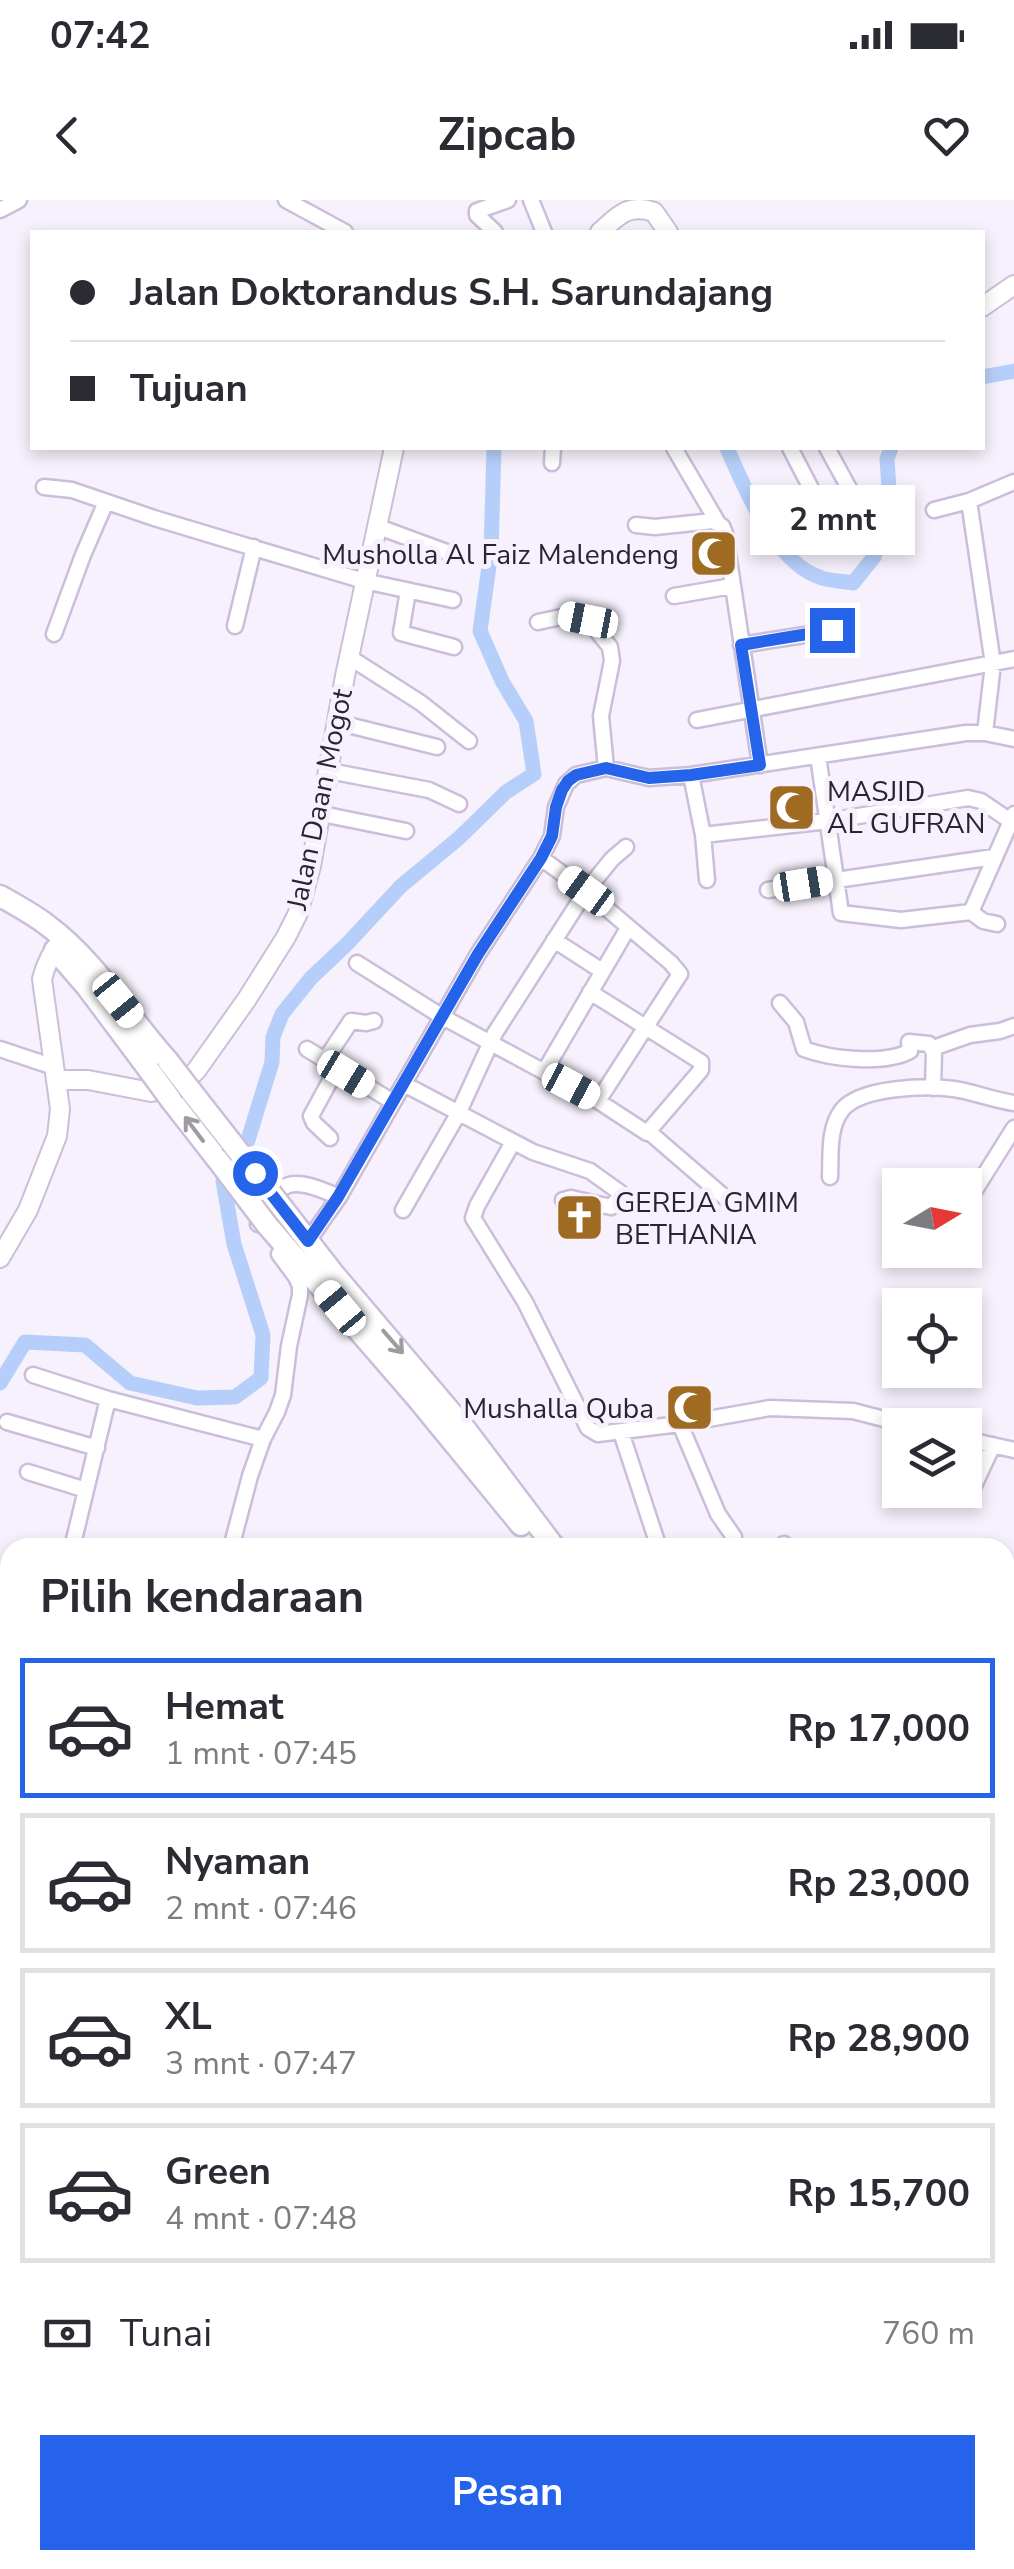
<!DOCTYPE html>
<html lang="id">
<meta charset="utf-8">
<style>
:root{--surface:#fff;--page:#f2f2f3;--text:#2b2b33;--muted:#7c7c81;--line:#e1e1e2;--accent:#2563eb}
body{margin:0;font-family:"Nunito Sans",sans-serif;background:var(--page);color:var(--text);height:100vh;display:flex;flex-direction:column;font-size:38px;white-space:nowrap}
*{box-sizing:border-box;margin:0}
p{font-size:32px;color:var(--muted)}
.icon{flex:none;width:55px;height:55px;fill:none;stroke:currentColor;stroke-width:2;stroke-linecap:round;stroke-linejoin:round}
.map{position:relative;flex:1;overflow:hidden}
.details{position:absolute;left:0px;top:1338px;width:1015px;height:1032px;display:flex;flex-direction:column;background:var(--surface);border-radius:30px 30px 0 0;box-shadow:0 5px 15px #0003}
.details>*{flex:none}
.banner{position:absolute;left:30px;top:30px;width:955px;height:220px;border-radius:0px;box-shadow:0 5px 15px #0003;display:grid;align-content:center;height:220px;padding:0 40px;background:var(--surface)}
.needle{width:65px;rotate:80deg}
.buttons{position:absolute;left:882px;top:968px;display:grid;gap:20px}
.buttons a{display:grid;place-items:center;width:100px;height:100px;border-radius:0px;background:var(--surface);box-shadow:0 5px 15px #0003;font-size:50px}
.end{position:absolute;width:45px;height:45px;margin:-22px;border:12px solid #2563eb;background:#fff;box-shadow:0 0 0 5px #fff}
.from{border-radius:50%}
.bubble{position:absolute;height:70px;border-radius:0px;background:var(--surface);box-shadow:0 5px 15px #0003;font-size:32px;font-weight:700;line-height:70px;text-align:center}
.car{position:absolute;width:30px;height:60px;margin:-30px -15px;border-radius:12px;box-shadow:0 0 8px 2px #0007;background:linear-gradient(#fff 24%,#345 0 40%,#fff 0 76%,#345 0 86%,#fff 0)}
.banner b{display:flex;align-items:center;gap:35px;height:95px;font-size:38px}
.banner b+b{border-top:2px solid var(--line)}
.banner i{width:25px;height:25px;background:var(--text)}
ul{padding:0;list-style:none}
li{display:flex;align-items:center;gap:30px;height:140px;margin:0 20px 15px;padding:0 20px;border:5px solid var(--line);border-radius:0px}
li div{flex:1}
li b{display:block;font-size:38px}
li em{font-style:normal;font-weight:700}
li.active{border-color:var(--accent)}
li>.icon{width:90px;height:90px;stroke-width:1.5}
h2{padding:0 40px;font-size:45px;line-height:120px}
.pay{display:flex;align-items:center;gap:25px;height:110px;padding:0 40px;font-size:38px}
.pay p{margin-inline-start:auto}
.button{display:flex;gap:20px;margin-top:auto;padding:20px 40px}
.button a{flex:1;height:115px;border-radius:0px;background:var(--accent);color:#fff;font-size:40px;font-weight:700;line-height:115px;text-align:center}
.status{display:flex;justify-content:space-between;align-items:center;height:70px;padding:0 50px;background:var(--surface);direction:ltr}
.status svg{height:28px;fill:currentColor}
header{display:flex;justify-content:space-between;align-items:center;height:130px;padding:0 40px;background:var(--surface);font-size:45px;font-weight:700}
.map>svg:first-child{display:block}
.lines{fill:none;stroke-linecap:round;stroke-linejoin:round}
.river{stroke:#b6cffa;stroke-width:15}
.minor-casing{stroke:#cbbeda;stroke-width:19}
.major-casing{stroke:#cbbeda;stroke-width:22}
.highway-casing{stroke:#cbbeda;stroke-width:25}
.minor{stroke:#fff;stroke-width:14}
.major{stroke:#fff;stroke-width:18}
.highway{stroke:#fff;stroke-width:20}
.highway-bridge-casing{stroke:#cbbeda;stroke-width:25;stroke-linecap:butt}
.highway-bridge{stroke:#fff;stroke-width:20}
.oneway{stroke:#9f9ca1}
.route{stroke:#2563eb;stroke-width:12}
.labels{text-anchor:middle;stroke-width:10;stroke-linejoin:round;paint-order:stroke}
.poi-label{font-size:28px;fill:#29242f;stroke:#f6f1fc;text-anchor:end}
.street-label{font-size:28px;fill:#29242f;stroke:#f6f1fc}
</style>
<div class="status"><b>07:42</b><svg viewBox="0 0 49 12"><path d="M0 12V9h3v3zM5 12V6h3v6zM10 12V3h3v9zM15 12V0h3v12zM26 1h20v11H26zM47 4h2v5h-2z"/></svg></div>
<header><svg class="icon" aria-label="back" viewBox="0 0 24 24"><path d="M15 5l-7 7 7 7"/></svg>Zipcab<svg class="icon" aria-label="heart" viewBox="0 0 24 24"><path d="M12 20l-8-8c-3-5 5-10 8-4 3-6 11-1 8 4z"/></svg></header>
<div class="map">
<svg width="1014" height="2369" viewBox="0 0 1014 2369">
<rect width="100%" height="100%" fill="#f6f1fc"/>
<g class="lines">
<!-- river -->
<path class="river" d="M 982,177 L 1014,171
M 727,248 C 745,289 775,364 822,378 C 831,381 843,381 853,383 L 874,357 L 890,304 L 887,259 L 891,248
M 0,1183 L 25,1142 L 85,1145 L 130,1183 L 197,1198 L 235,1197 L 261,1178 L 263,1135 L 234,1044 L 223,981 L 248,940 L 272,862 L 273,837 L 282,814 L 311,778 L 346,745 L 401,686 L 459,638 L 506,592 L 534,574 L 526,521 L 502,481 L 480,431 L 491,352 L 494,248
M 0,1414 L 10,1417
M 0,1697 L 10,1701"/>
<defs>
<path id="minor" d="M 286,0 L 345,32
M 531,0 L 544,32
M 0,10 L 19,0
M 495,32 L 477,15 L 477,11 L 508,0
M 674,248 L 718,323
M 790,248 L 830,325
M 827,248 L 850,290
M 552,263 L 553,248
M 44,287 L 72,290 L 154,318 L 364,381 L 453,400
M 969,301 L 993,464 L 985,533
M 934,310 L 969,301 L 1014,282
M 636,325 L 655,327 L 713,321 L 722,326 L 725,333 L 760,565
M 376,326 L 452,354
M 408,391 L 401,433 L 454,447
M 674,396 L 732,386
M 538,422 L 566,416 L 588,420 L 610,447 L 612,461 L 601,516 L 606,568
M 235,426 L 254,347
M 54,434 L 83,355 L 106,302
M 741,445 L 849,428
M 349,457 L 421,503 L 469,541
M 697,520 L 1014,459
M 336,522 L 437,547
M 818,556 L 841,713 L 901,720 L 971,712 L 983,721 L 997,724
M 329,571 L 429,590 L 459,604
M 691,575 L 703,635 L 828,621 L 968,598 L 981,601 L 1009,620
M 322,614 L 406,631
M 703,635 L 707,680
M 541,658 L 586,691 L 671,763 L 680,774 L 598,901
M 768,690 L 994,657
M 971,712 L 1014,614
M 554,740 L 602,771
M 357,763 L 441,816 L 598,901 L 647,933 L 701,870 L 701,862 L 590,792
M 780,803 L 796,822 L 804,849 C 830,859 885,865 910,851 L 909,842 L 929,844 L 934,852 L 933,888
M 933,848 L 970,835 L 1000,831 L 1014,826
M 0,849 L 54,867
M 307,849 L 393,902
M 325,860 L 351,821 L 366,823 L 374,821
M 544,872 L 628,728
M 404,884 L 533,952 L 590,971 L 622,994 L 611,1007 L 571,998 L 563,1000
M 649,932 L 729,1001
M 330,938 L 314,923 L 311,916 L 337,868
M 513,942 L 477,1006 L 473,1018 L 525,1102 L 588,1228 L 598,1234 L 680,1224 L 770,1208 L 853,1211 L 907,1225
M 830,977 C 831,955 828,928 842,910 C 860,887 927,885 954,889 C 974,892 993,900 1014,903
M 965,1006 L 1014,928
M 403,1010 L 458,914 L 495,833 L 586,691 L 612,659 L 626,647
M 258,1024 C 280,977 291,976 339,997
M 308,1041 L 339,997 L 478,754 L 541,658 L 552,636 L 556,607 L 566,584 L 576,575 L 606,568 L 649,578 L 691,575 L 966,533 L 985,533 L 1014,539
M 33,1175 L 108,1199
M 7,1222 L 97,1248
M 680,1224 L 718,1314 L 734,1337
M 621,1232 L 659,1348
M 965,1239 L 1014,1250
M 28,1272 L 86,1290
M 972,1290 L 993,1245
M 910,1297 L 915,1290
M 72,1348 L 108,1199 L 263,1239
M 231,1348 L 250,1276 L 263,1239 L 277,1212 L 283,1195 L 289,1146 L 300,1095 L 300,1086 L 296,1077 L 279,1054
M 782,1348 L 784,1344
M 1005,1552 L 1014,1554
M 1005,1586 L 1014,1577
M 1005,1605 L 1014,1605
M 1009,1682 L 1014,1685
M 1005,1779 L 1014,1770
M 1005,2225 L 1014,2230
M 1005,2266 L 1014,2264
M 1005,2307 L 1014,2305
M 1005,2349 L 1014,2345
M 505,2360 L 506,2369
M 901,2360 L 904,2369
M 957,2360 L 960,2369"/>
<path id="major" d="M 600,32 C 618,16 628,3 654,12 L 668,32
M 982,107 L 1014,85
M 56,880 L 88,880 L 151,892 L 174,888 L 181,884 L 196,871 L 247,799 L 286,737 L 298,713 L 311,666 L 345,476 L 394,248
M 0,1058 L 28,1010 L 57,936 L 60,909 L 42,779 C 46,763 52,751 63,739"/>
<path id="highway" d="M 0,696 C 16,705 33,714 47,725 C 96,761 128,817 168,861
M 55,750 L 87,787 L 149,870
M 191,891 L 231,942
M 171,900 L 217,959
M 284,1010 L 333,1073 L 466,1230 L 555,1348
M 267,1025 L 416,1197 L 521,1325
M 1005,1911 L 1014,1918
M 1005,1929 L 1014,1936"/>
</defs>
<!-- minor casing -->
<use href="#minor" class="minor-casing"/>
<!-- major casing -->
<use href="#major" class="major-casing"/>
<!-- highway casing -->
<use href="#highway" class="highway-casing"/>
<!-- minor -->
<use href="#minor" class="minor"/>
<!-- major -->
<use href="#major" class="major"/>
<!-- highway -->
<use href="#highway" class="highway"/>
<defs>
<path id="highway-bridge" d="M 168,861 L 191,891
M 149,870 L 171,900
M 231,942 L 284,1010
M 217,959 L 267,1025"/>
</defs>
<!-- highway-bridge casing -->
<use href="#highway-bridge" class="highway-bridge-casing"/>
<!-- highway-bridge -->
<use href="#highway-bridge" class="highway-bridge"/>
</g>
<!-- one-way arrows -->
<defs><path id="oneway-shaft" d="M-6 0H5M1.5-3L5.5 0L1.5 3" fill="none" stroke-width="1.6" stroke-linecap="round" stroke-linejoin="round" transform="scale(2.5)"/></defs>
<g class="oneway">
<use href="#oneway-shaft" transform="translate(194 929) rotate(-127)"/>
<use href="#oneway-shaft" transform="translate(393 1142) rotate(49)"/>
</g>
<g class="lines">
<!-- route -->
<path class="route" d="M 255,973 L 308,1041 L 338,997 L 478,754 L 541,658 L 552,636 L 556,607 L 562,590 L 568,581 L 576,575 L 606,568 L 649,578 L 691,575 L 760,565 L 741,445 L 832,430"/>
</g>
<!-- icons -->
<defs>
<symbol id="mosque-square" viewBox="-11 -11 22 22"><rect x="-9" y="-9" width="18" height="18" rx="4" fill="#9f6b22" stroke="#f6f1fc"/><path d="M3.5-4.9A6 6 0 1 0 3.5 4.9A5 5 0 1 1 3.5-4.9Z" fill="#fff"/></symbol>
<symbol id="church-square" viewBox="-11 -11 22 22"><rect x="-9" y="-9" width="18" height="18" rx="4" fill="#9f6b22" stroke="#f6f1fc"/><path d="M-1.2-6h2.4v3.5h3.3v2.4h-3.3V6h-2.4V-.1h-3.3v-2.4h3.3Z" fill="#fff"/></symbol>
</defs>
<g fill-rule="evenodd">
<use href="#mosque-square" x="686" y="326" width="55" height="55"/>
<use href="#mosque-square" x="764" y="580" width="55" height="55"/>
<use href="#church-square" x="552" y="990" width="55" height="55"/>
<use href="#mosque-square" x="662" y="1180" width="55" height="55"/>
</g>
<g class="labels">
<!-- poi labels -->
<g class="poi-label">
<text x="679" y="364">Musholla Al Faiz Malendeng</text>
<text x="827" y="601" text-anchor="start">MASJID<tspan x="827" dy="32">AL GUFRAN</tspan></text>
<text x="615" y="1012" text-anchor="start">GEREJA GMIM<tspan x="615" dy="32">BETHANIA</tspan></text>
<text x="654" y="1218">Mushalla Quba</text>
</g>
<!-- street labels -->
<g class="street-label">
<text transform="translate(319 599) rotate(-78)" y="10">Jalan Daan Mogot</text>
</g>
</g>
</svg>
<div class="buttons">
<a><svg class="needle" viewBox="-14 -14 28 28"><path d="M0-13l5 13h-10z" fill="#e53935"/><path d="M0 13l5-13h-10z" fill="#7c7c81"/></svg></a>
<a><svg class="icon" aria-label="locate" viewBox="0 0 24 24"><circle cx="12" cy="12" r="6"/><path d="M12 2v4M12 18v4M2 12h4M18 12h4"/></svg></a>
<a><svg class="icon" aria-label="layers" viewBox="0 0 24 24"><path d="M12 4l9 5-9 5-9-5zM3 14l9 5 9-5"/></svg></a>
</div>
<i class="end from" style="left:255px;top:973px"></i>
<i class="end" style="left:832px;top:430px"></i>
<div class="bubble" style="left:750px;top:285px;width:165px">2 mnt</div>
<i class="car" style="left:588px;top:420px;rotate:281deg"></i>
<i class="car" style="left:803px;top:684px;rotate:81deg"></i>
<i class="car" style="left:586px;top:691px;rotate:306deg"></i>
<i class="car" style="left:118px;top:800px;rotate:141deg"></i>
<i class="car" style="left:346px;top:874px;rotate:121deg"></i>
<i class="car" style="left:571px;top:886px;rotate:118deg"></i>
<i class="car" style="left:340px;top:1108px;rotate:320deg"></i>
<div class="banner">
<b><i class="from"></i>Jalan Doktorandus S.H. Sarundajang</b>
<b><i></i>Tujuan</b>
</div>
<section class="details">
<h2>Pilih kendaraan</h2>
<ul>
<li class="active"><svg class="icon" aria-label="car" viewBox="0 0 24 24"><path d="M5 17H2v-5l4-1 3-4h7l3 4 3 1v5h-3M9 17h6M6 11h13"/><circle cx="7" cy="17" r="2"/><circle cx="17" cy="17" r="2"/></svg><div><b>Hemat</b><p>1 mnt · 07:45</p></div><em>Rp 17,000</em></li>
<li><svg class="icon" aria-label="car" viewBox="0 0 24 24"><path d="M5 17H2v-5l4-1 3-4h7l3 4 3 1v5h-3M9 17h6M6 11h13"/><circle cx="7" cy="17" r="2"/><circle cx="17" cy="17" r="2"/></svg><div><b>Nyaman</b><p>2 mnt · 07:46</p></div><em>Rp 23,000</em></li>
<li><svg class="icon" aria-label="car" viewBox="0 0 24 24"><path d="M5 17H2v-5l4-1 3-4h7l3 4 3 1v5h-3M9 17h6M6 11h13"/><circle cx="7" cy="17" r="2"/><circle cx="17" cy="17" r="2"/></svg><div><b>XL</b><p>3 mnt · 07:47</p></div><em>Rp 28,900</em></li>
<li><svg class="icon" aria-label="car" viewBox="0 0 24 24"><path d="M5 17H2v-5l4-1 3-4h7l3 4 3 1v5h-3M9 17h6M6 11h13"/><circle cx="7" cy="17" r="2"/><circle cx="17" cy="17" r="2"/></svg><div><b>Green</b><p>4 mnt · 07:48</p></div><em>Rp 15,700</em></li>
</ul>
<div class="pay"><svg class="icon" aria-label="cash" viewBox="0 0 24 24"><path d="M3 7h18v10H3z"/><circle cx="12" cy="12" r="2"/></svg>Tunai<p>760 m</p></div>
<div class="button"><a>Pesan</a></div>
</section>
</div>
